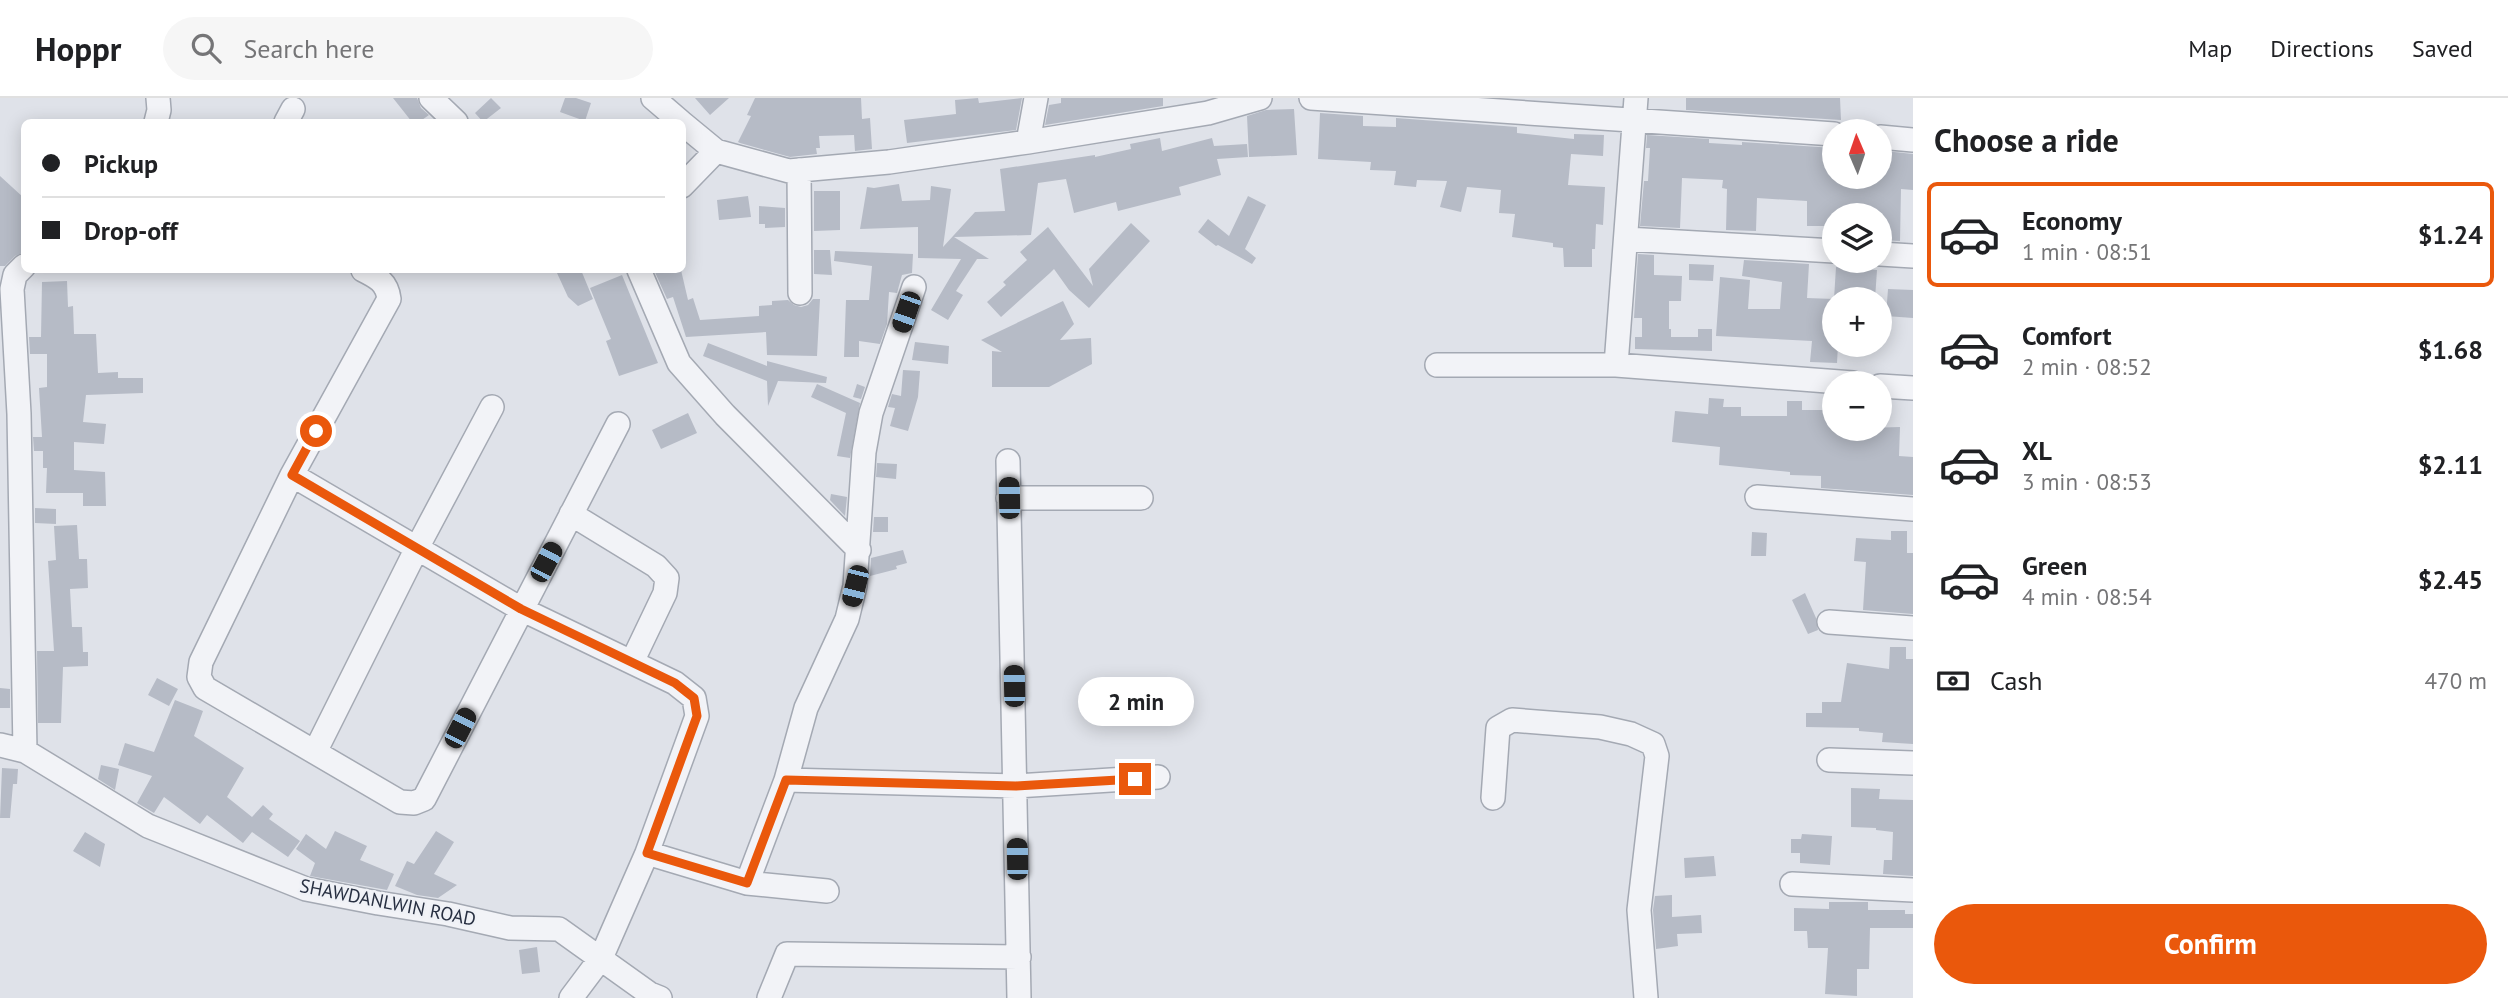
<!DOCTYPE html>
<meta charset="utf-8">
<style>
:root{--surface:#fff;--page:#f6f6f6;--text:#202124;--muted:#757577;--line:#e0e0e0;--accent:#ea580c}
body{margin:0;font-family:"PT Sans",sans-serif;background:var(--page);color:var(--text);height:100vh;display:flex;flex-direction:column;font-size:26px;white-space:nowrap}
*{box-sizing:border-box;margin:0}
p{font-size:23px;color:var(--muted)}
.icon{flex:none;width:38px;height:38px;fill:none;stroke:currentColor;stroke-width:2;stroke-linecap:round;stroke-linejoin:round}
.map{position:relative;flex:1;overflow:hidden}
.panel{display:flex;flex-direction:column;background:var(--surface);width:595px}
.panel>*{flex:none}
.banner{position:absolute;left:21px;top:21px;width:665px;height:154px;border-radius:10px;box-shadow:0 4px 18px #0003;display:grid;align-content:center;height:154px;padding:0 21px;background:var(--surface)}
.needle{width:46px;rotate:358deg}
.buttons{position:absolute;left:1822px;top:21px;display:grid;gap:14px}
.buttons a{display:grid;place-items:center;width:70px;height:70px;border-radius:50%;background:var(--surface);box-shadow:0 4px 18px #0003;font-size:35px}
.end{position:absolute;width:32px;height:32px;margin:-16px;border:9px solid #ea580c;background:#fff;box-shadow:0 0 0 4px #fff}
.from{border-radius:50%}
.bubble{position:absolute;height:49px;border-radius:24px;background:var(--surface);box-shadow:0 4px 18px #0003;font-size:23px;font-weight:600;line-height:49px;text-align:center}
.car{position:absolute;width:21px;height:42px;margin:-21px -10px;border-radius:9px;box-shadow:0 0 5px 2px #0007;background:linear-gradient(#222 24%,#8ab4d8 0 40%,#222 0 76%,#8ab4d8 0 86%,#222 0)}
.banner b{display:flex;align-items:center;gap:24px;height:66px;font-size:26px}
.banner b+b{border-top:2px solid var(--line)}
.banner i{width:18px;height:18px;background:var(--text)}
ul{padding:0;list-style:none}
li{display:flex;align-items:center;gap:21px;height:105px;margin:0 14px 10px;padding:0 7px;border:4px solid transparent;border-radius:10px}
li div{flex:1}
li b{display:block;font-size:26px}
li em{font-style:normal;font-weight:600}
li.on{border-color:var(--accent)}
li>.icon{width:63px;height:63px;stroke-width:1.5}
h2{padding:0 21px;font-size:32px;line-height:84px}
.pay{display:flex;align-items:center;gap:18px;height:77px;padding:0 21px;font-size:26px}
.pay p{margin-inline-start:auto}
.action{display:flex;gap:14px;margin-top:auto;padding:14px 21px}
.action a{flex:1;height:80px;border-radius:42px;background:var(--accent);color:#fff;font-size:28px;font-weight:600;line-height:80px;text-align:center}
header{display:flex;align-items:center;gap:42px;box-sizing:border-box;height:98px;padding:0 35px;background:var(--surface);border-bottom:2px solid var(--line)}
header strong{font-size:33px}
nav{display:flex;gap:38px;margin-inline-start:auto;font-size:24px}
.search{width:490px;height:63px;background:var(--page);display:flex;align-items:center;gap:18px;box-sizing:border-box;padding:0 24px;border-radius:38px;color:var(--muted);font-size:26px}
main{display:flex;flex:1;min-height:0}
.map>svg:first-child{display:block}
.building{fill:#b6bbc6}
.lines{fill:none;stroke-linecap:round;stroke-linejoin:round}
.minor-casing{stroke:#a4a9b3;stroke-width:26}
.minor{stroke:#f2f3f7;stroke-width:23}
.route{stroke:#ea580c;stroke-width:9}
.labels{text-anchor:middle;stroke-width:5;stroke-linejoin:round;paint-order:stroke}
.street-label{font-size:19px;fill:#272f41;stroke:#eff1f6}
</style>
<header>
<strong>Hoppr</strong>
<div class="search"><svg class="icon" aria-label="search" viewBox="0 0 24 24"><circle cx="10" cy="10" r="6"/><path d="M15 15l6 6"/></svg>Search here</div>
<nav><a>Map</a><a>Directions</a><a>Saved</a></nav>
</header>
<main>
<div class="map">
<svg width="1913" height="900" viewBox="0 0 1913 900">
<rect width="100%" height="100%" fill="#dfe2e9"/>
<!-- building -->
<path class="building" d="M 393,0 L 417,0 L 421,10 L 429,17 L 419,24 L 412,24 Z
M 491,0 L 501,10 L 483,24 L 475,15 Z
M 565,0 L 576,0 L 591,5 L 585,23 L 560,14 Z
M 695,0 L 729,0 L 710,17 Z
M 755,0 L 861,0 L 862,21 L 870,20 L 872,51 L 855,53 L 854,37 L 819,38 L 820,50 L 816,50 L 817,56 L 790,59 L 740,45 L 738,44 L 751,18 L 747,17 Z
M 978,0 L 979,5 L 1022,0 L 1016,32 L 907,45 L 904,22 L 956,16 L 955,2 Z
M 1061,0 L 1163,0 L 1163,8 L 1045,27 L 1049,7 L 1061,5 Z
M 1686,0 L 1840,0 L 1841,22 L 1686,12 Z
M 1294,11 L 1297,57 L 1249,59 L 1247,18 L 1266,12 Z
M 1320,15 L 1363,18 L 1363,28 L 1396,29 L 1396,20 L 1517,29 L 1517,35 L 1574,41 L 1574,36 L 1604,37 L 1603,58 L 1571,56 L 1568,87 L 1605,89 L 1603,127 L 1596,126 L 1595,151 L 1592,151 L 1592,169 L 1564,169 L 1563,150 L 1553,149 L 1553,145 L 1512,139 L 1515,116 L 1499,115 L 1501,92 L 1467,89 L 1461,114 L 1440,109 L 1447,83 L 1417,82 L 1416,89 L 1394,87 L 1396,73 L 1370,72 L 1371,64 L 1318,61 Z
M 1647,37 L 1709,41 L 1709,45 L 1742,47 L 1742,44 L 1834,50 L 1834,79 L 1883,79 L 1885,53 L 1913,56 L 1913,92 L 1901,91 L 1900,143 L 1880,142 L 1880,117 L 1834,117 L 1834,128 L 1807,128 L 1807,103 L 1757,100 L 1756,133 L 1726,132 L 1727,91 L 1722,90 L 1723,82 L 1682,80 L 1680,130 L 1640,128 L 1644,83 L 1648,83 L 1650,50 L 1646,50 Z
M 1160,40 L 1162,53 L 1212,40 L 1214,48 L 1247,46 L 1248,59 L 1217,61 L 1221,77 L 1179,89 L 1181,97 L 1118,113 L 1116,104 L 1074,115 L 1066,81 L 1038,85 L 1031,137 L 954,139 L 989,161 L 977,161 L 956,193 L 963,197 L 948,222 L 931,212 L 961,161 L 918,160 L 918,129 L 860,131 L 867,89 L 874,90 L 899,86 L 902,103 L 930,102 L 931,88 L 951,91 L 943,149 L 975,114 L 1005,113 L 1000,71 L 1095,57 L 1095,59 L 1131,51 L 1130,46 Z
M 0,78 L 24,100 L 24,154 L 15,158 L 5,168 L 0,168 Z
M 814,93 L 840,93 L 840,132 L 814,133 Z
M 748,98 L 751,119 L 719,122 L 717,102 Z
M 1248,98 L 1266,107 L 1245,151 L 1256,160 L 1252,166 L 1218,147 L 1216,148 L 1198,134 L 1208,121 L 1229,138 Z
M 759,108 L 785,110 L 785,129 L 765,130 L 765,126 L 759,126 Z
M 1131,125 L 1150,143 L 1089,210 L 1069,192 L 1054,171 L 1050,175 L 1048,173 L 1050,175 L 1001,219 L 987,204 L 1006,187 L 1003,184 L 1027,162 L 1020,154 L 1048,129 L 1093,188 L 1089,171 Z
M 814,152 L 830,152 L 832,177 L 814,176 Z
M 835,153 L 913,156 L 912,175 L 902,177 L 897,195 L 889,194 L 887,226 L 880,246 L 859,243 L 859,259 L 844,259 L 846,202 L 869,202 L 872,168 L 834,163 Z
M 1638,156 L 1654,157 L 1654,177 L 1682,178 L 1681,203 L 1669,203 L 1669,231 L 1671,231 L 1671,239 L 1698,239 L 1698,231 L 1712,231 L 1712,253 L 1635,251 L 1635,239 L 1642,239 L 1642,220 L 1634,220 Z
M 1744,162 L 1809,166 L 1807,200 L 1834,201 L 1834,247 L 1838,247 L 1837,265 L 1810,264 L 1812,243 L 1716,238 L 1720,179 L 1750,182 L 1748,211 L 1780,211 L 1782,184 L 1742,178 Z
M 1689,166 L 1714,167 L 1713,183 L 1689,182 Z
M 1836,169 L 1877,172 L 1875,201 L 1834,201 Z
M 567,172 L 581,172 L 593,201 L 578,208 L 568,199 L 557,175 Z
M 654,172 L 681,172 L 688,202 L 693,200 L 700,222 L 759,218 L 759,208 L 772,207 L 772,203 L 788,202 L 794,207 L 801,209 L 808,207 L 813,201 L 820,201 L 817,258 L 767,257 L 766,234 L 686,239 L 673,199 L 667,201 Z
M 622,177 L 658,265 L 619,278 L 606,243 L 611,241 L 590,190 Z
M 67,183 L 68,209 L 73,208 L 74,236 L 96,236 L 98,275 L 118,274 L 118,280 L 143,280 L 143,295 L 86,297 L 83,324 L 106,326 L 104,346 L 74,344 L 74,372 L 105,374 L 106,408 L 83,408 L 83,395 L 46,395 L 47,370 L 43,370 L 43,353 L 34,353 L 33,339 L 42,339 L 39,290 L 47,289 L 47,256 L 30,256 L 29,239 L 41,239 L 42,184 Z
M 1888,191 L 1913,192 L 1913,220 L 1886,218 Z
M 1063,203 L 1074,226 L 1060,242 L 1091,240 L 1092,266 L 1049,289 L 992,289 L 992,253 L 1002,254 L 981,242 Z
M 915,244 L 949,248 L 948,266 L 912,262 Z
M 708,245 L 767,268 L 767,263 L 827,279 L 826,285 L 778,283 L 768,308 L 767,283 L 703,258 Z
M 903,272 L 920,273 L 918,299 L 908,333 L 890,328 L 895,310 L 888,309 L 892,296 L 901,298 Z
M 817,286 L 860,305 L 850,360 L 837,358 L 846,315 L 811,299 Z
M 857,286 L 865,289 L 861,301 L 853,299 Z
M 1709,300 L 1724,301 L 1723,309 L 1741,309 L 1741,318 L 1787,318 L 1787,303 L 1802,303 L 1802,312 L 1827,312 L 1827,327 L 1834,328 L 1834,331 L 1900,329 L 1899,358 L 1913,359 L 1913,397 L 1821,390 L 1821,378 L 1790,377 L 1790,374 L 1719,367 L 1720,349 L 1672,344 L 1675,313 L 1708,316 Z
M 688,315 L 697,335 L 661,351 L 652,332 Z
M 877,365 L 897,366 L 896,381 L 876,379 Z
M 831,396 L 847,399 L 845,418 L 830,402 Z
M 35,410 L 56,411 L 56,426 L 35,425 Z
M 874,419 L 888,419 L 888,434 L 873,434 Z
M 77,427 L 79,461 L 87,461 L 88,490 L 70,491 L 72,529 L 82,529 L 83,554 L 88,554 L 88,568 L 63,569 L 61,625 L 38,625 L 37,553 L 54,553 L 48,463 L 56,462 L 54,428 Z
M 1891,433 L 1907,433 L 1907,455 L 1913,455 L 1913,516 L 1863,512 L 1866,464 L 1854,463 L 1856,440 L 1891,442 Z
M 1752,434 L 1767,435 L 1766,458 L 1751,458 Z
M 903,452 L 907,465 L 896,468 L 897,471 L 870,478 L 871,460 Z
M 1805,495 L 1816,520 L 1818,532 L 1808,536 L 1792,502 Z
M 1890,549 L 1906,549 L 1906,561 L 1913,561 L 1913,646 L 1882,644 L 1883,635 L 1859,633 L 1859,630 L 1806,629 L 1806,615 L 1822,615 L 1822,604 L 1841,604 L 1847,565 L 1889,571 Z
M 157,580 L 178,591 L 169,608 L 148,597 Z
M 0,590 L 10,591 L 10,610 L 0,610 Z
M 175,602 L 203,613 L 194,638 L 244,670 L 227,699 L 252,719 L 263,707 L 273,716 L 269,721 L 300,743 L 288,759 L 252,734 L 243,745 L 207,717 L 200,726 L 164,699 L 154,715 L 137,705 L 152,678 L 118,667 L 125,645 L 154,654 Z
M 101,667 L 119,671 L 115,692 L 98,681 Z
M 2,670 L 18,671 L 17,686 L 13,686 L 10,720 L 0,720 Z
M 1851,690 L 1880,691 L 1879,701 L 1913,702 L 1913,778 L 1883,776 L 1884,762 L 1892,762 L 1893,734 L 1876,732 L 1876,730 L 1851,729 Z
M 335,733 L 367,748 L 360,762 L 394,776 L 387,792 L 310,778 L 315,765 L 296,751 L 306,736 L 326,751 Z
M 436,733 L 454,744 L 434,776 L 457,787 L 438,800 L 417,797 L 395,788 L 407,763 L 414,766 Z
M 85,734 L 105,746 L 100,769 L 73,753 Z
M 1802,736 L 1832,738 L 1830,767 L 1800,765 L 1800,755 L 1791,755 L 1791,741 L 1801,741 Z
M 1714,758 L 1716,778 L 1685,780 L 1684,760 Z
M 1672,797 L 1672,819 L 1701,817 L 1702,835 L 1677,836 L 1678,848 L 1656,851 L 1653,812 L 1655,798 Z
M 1829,804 L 1868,804 L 1868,812 L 1905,812 L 1905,816 L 1913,816 L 1913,830 L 1870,830 L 1869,871 L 1857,871 L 1857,898 L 1825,896 L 1828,850 L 1808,850 L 1807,833 L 1794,833 L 1794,810 L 1829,811 Z
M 537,849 L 540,874 L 522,876 L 519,852 Z"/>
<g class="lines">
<defs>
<path id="minor" d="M 431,0 L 456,24
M 653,0 L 681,24
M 1311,0 L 1834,36
M 156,24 L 159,12 L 158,0
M 286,24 L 293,11
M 682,25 L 716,53 L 789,73 L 889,64 L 1028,44 L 1208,15 L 1260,0
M 1880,39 L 1913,42
M 1028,44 L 1036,0
M 799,72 L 800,195
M 682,88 L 716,53
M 1626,141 L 1834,153
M 1880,156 L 1913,158
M 24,168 L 15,177 L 12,191 L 19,316 L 25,653
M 363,172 C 377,179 387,184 389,201 L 292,377 L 201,564 L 199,579 L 205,590 L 400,704 L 414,705 L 424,701 L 618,326
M 639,172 L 679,265 L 725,317 L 859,452
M 1437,267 L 1616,267 L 1853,285
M 1616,267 L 1636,0
M 1880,288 L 1913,290
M 1008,363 L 1019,900
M 292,377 L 521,511 L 675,585 L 694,600 L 697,618 L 647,755
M 1757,399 L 1913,411
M 1008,400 L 1141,400
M 571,416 L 656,468 L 667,480 L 665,495 L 632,564
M 1829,524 L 1913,530
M 0,647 L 25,653 L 148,728 L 306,791 L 378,805 L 448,816 L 510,830 L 559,831 L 650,896 L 660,900
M 315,654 L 417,450 L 492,309
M 1829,662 L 1913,665
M 786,682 L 1016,688 L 1158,679
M 1493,700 L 1498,630 L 1512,622 L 1600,629 L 1631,636 L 1653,646 L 1657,658 L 1639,812 L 1646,900
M 747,785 L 786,682 L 806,610 L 847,521 L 855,488 L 864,354 L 871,315 L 914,189
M 1792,786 L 1913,792
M 571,900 L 601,860 L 647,755 L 747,785 L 827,793
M 769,900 L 787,856 L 1019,859"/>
</defs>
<!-- minor casing -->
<use href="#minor" class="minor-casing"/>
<!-- minor -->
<use href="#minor" class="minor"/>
</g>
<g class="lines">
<!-- route -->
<path class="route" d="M 316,333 L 292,377 L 521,511 L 675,585 L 694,600 L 697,618 L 647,755 L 747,785 L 786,682 L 1016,688 L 1135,681"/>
</g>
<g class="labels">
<!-- street labels -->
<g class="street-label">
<text transform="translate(388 804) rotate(11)" y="7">SHAWDANLWIN ROAD</text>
</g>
</g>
</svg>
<div class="buttons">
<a><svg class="needle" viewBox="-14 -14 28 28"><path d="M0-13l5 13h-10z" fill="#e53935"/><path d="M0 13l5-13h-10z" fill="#757577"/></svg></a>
<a><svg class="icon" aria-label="layers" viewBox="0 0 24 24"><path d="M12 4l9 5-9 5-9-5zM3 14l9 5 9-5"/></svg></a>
<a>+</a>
<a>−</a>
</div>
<i class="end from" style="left:316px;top:333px"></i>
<i class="end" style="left:1135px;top:681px"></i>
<div class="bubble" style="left:1078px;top:579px;width:116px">2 min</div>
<i class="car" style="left:906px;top:214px;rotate:199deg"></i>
<i class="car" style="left:1009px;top:400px;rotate:359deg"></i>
<i class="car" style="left:546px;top:464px;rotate:28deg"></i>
<i class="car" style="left:855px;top:488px;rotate:194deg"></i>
<i class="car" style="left:1014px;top:588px;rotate:359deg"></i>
<i class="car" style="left:460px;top:630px;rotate:27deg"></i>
<i class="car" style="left:1017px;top:761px;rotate:359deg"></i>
<div class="banner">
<b><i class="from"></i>Pickup</b>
<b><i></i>Drop-off</b>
</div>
</div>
<section class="panel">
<h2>Choose a ride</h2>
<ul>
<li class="on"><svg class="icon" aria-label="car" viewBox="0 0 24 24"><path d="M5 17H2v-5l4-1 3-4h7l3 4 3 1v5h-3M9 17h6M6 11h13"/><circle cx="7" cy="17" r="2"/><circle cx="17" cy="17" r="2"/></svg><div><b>Economy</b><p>1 min · 08:51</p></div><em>$1.24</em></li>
<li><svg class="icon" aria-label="car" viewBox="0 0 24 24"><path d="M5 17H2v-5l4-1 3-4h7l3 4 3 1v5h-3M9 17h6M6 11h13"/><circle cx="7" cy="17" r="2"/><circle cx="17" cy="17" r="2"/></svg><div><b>Comfort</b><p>2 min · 08:52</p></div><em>$1.68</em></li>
<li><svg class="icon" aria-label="car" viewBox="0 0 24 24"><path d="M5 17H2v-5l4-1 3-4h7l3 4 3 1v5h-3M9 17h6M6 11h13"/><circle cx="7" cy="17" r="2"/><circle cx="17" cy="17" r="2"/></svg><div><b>XL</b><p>3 min · 08:53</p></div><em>$2.11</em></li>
<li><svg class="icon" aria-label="car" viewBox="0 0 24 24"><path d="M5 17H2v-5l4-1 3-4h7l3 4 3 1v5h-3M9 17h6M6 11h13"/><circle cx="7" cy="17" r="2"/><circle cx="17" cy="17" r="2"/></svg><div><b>Green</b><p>4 min · 08:54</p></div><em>$2.45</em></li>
</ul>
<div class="pay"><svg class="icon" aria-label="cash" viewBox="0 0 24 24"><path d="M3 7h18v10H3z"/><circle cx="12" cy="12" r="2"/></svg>Cash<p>470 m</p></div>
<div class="action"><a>Confirm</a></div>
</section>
</main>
